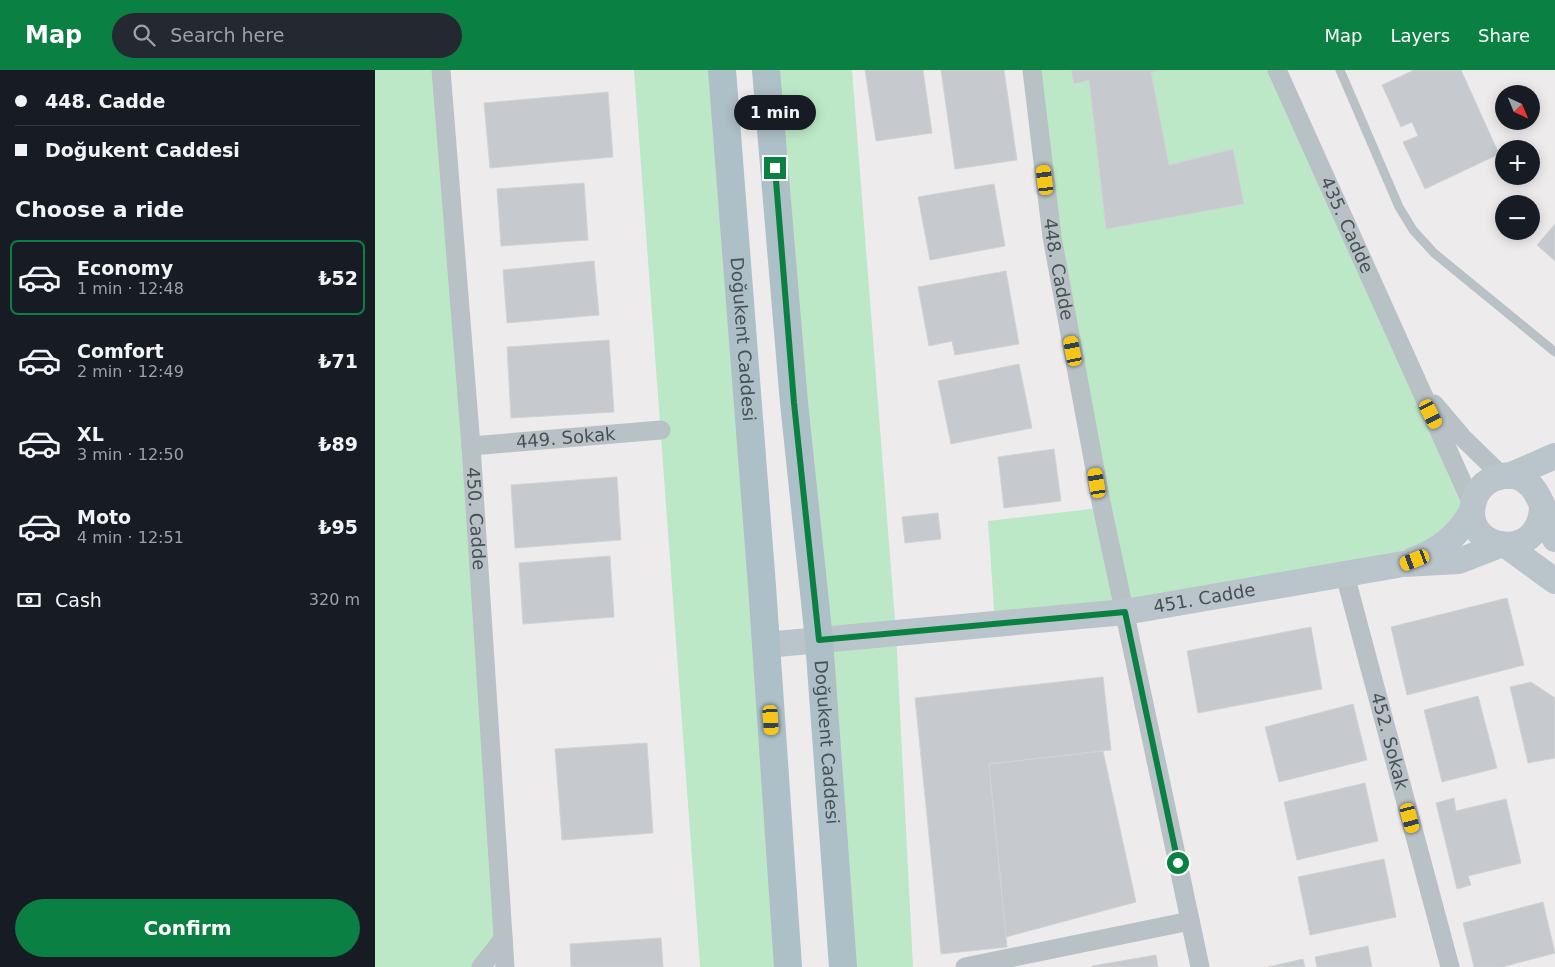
<!DOCTYPE html>
<meta charset="utf-8">
<style>
:root{--surface:#171b24;--page:#242831;--text:#f1f3f6;--muted:#9ea1a6;--line:#363941;--accent:#0b8043}
body{margin:0;font-family:"DejaVu Sans",sans-serif;background:var(--page);color:var(--text);height:100vh;display:flex;flex-direction:column;font-size:19px;white-space:nowrap}
*{box-sizing:border-box;margin:0}
p{font-size:16px;color:var(--muted)}
.icon{flex:none;width:28px;height:28px;fill:none;stroke:currentColor;stroke-width:2;stroke-linecap:round;stroke-linejoin:round}
.map{position:relative;flex:1;overflow:hidden}
.sheet{display:flex;flex-direction:column;background:var(--surface);width:375px}
.sheet>*{flex:none}
.hud{display:grid;align-content:center;height:110px;padding:0 15px;background:var(--surface)}
.needle{width:32px;rotate:136deg}
.tools{position:absolute;left:1120px;top:15px;display:grid;gap:10px}
.tools a{display:grid;place-items:center;width:45px;height:45px;border-radius:50%;background:var(--surface);box-shadow:0 2px 12px #0003;font-size:25px}
.end{position:absolute;width:22px;height:22px;margin:-11px;border:6px solid #0b8043;background:#fff;box-shadow:0 0 0 2px #fff}
.from{border-radius:50%}
.bubble{position:absolute;height:35px;border-radius:18px;background:var(--surface);box-shadow:0 2px 12px #0003;font-size:16px;font-weight:800;line-height:35px;text-align:center}
.car{position:absolute;width:15px;height:30px;margin:-15px -8px;border-radius:6px;box-shadow:0 0 4px 1px #0007;background:linear-gradient(#f5c518 24%,#345 0 40%,#f5c518 0 76%,#345 0 86%,#f5c518 0)}
.hud b{display:flex;align-items:center;gap:18px;height:48px;font-size:19px}
.hud b+b{border-top:1px solid var(--line)}
.hud i{width:12px;height:12px;background:var(--text)}
ul{padding:0;list-style:none}
li{display:flex;align-items:center;gap:15px;height:75px;margin:0 10px 8px;padding:0 5px;border:2px solid transparent;border-radius:8px}
li div{flex:1}
li b{display:block;font-size:19px}
li em{font-style:normal;font-weight:800}
li.selected{border-color:var(--accent)}
li>.icon{width:45px;height:45px;stroke-width:1.5}
h2{padding:0 15px;font-size:22px;line-height:60px}
.pay{display:flex;align-items:center;gap:12px;height:55px;padding:0 15px;font-size:19px}
.pay p{margin-inline-start:auto}
.button{display:flex;gap:10px;margin-top:auto;padding:10px 15px}
.button a{flex:1;height:58px;border-radius:30px;background:var(--accent);color:#fff;font-size:20px;font-weight:800;line-height:58px;text-align:center}
header{display:flex;align-items:center;gap:30px;box-sizing:border-box;height:70px;padding:0 25px;background:var(--accent);color:#fff}
header strong{font-size:24px}
nav{display:flex;gap:28px;margin-inline-start:auto;font-size:18px}
.search{width:350px;height:45px;background:var(--page);display:flex;align-items:center;gap:12px;box-sizing:border-box;padding:0 18px;border-radius:28px;color:var(--muted);font-size:19px}
main{display:flex;flex:1;min-height:0}
.map>svg:first-child{display:block}
.green{fill:#bde8c7}
.building{fill:#c6c9cd;stroke:#d0d3d6}
.lines{fill:none;stroke-linecap:round;stroke-linejoin:round}
.lane{stroke:#b8c2c6;stroke-width:9}
.street{stroke:#b8c2c6;stroke-width:19}
.secondary{stroke:#b9c4cb;stroke-width:26}
.primary{stroke:#adbfc7;stroke-width:28}
.route{stroke:#0b8043;stroke-width:6}
.labels{text-anchor:middle;stroke-width:4.5;stroke-linejoin:round;paint-order:stroke}
.street-label{font-size:18px;fill:#465156;stroke:#fff}
</style>
<header>
<strong>Map</strong>
<div class="search"><svg class="icon" aria-label="search" viewBox="0 0 24 24"><circle cx="10" cy="10" r="6"/><path d="M15 15l6 6"/></svg>Search here</div>
<nav><a>Map</a><a>Layers</a><a>Share</a></nav>
</header>
<main>
<section class="sheet">
<div class="hud">
<b><i class="from"></i>448. Cadde</b>
<b><i></i>Doğukent Caddesi</b>
</div>
<h2>Choose a ride</h2>
<ul>
<li class="selected"><svg class="icon" aria-label="car" viewBox="0 0 24 24"><path d="M5 17H2v-5l4-1 3-4h7l3 4 3 1v5h-3M9 17h6M6 11h13"/><circle cx="7" cy="17" r="2"/><circle cx="17" cy="17" r="2"/></svg><div><b>Economy</b><p>1 min · 12:48</p></div><em>₺52</em></li>
<li><svg class="icon" aria-label="car" viewBox="0 0 24 24"><path d="M5 17H2v-5l4-1 3-4h7l3 4 3 1v5h-3M9 17h6M6 11h13"/><circle cx="7" cy="17" r="2"/><circle cx="17" cy="17" r="2"/></svg><div><b>Comfort</b><p>2 min · 12:49</p></div><em>₺71</em></li>
<li><svg class="icon" aria-label="car" viewBox="0 0 24 24"><path d="M5 17H2v-5l4-1 3-4h7l3 4 3 1v5h-3M9 17h6M6 11h13"/><circle cx="7" cy="17" r="2"/><circle cx="17" cy="17" r="2"/></svg><div><b>XL</b><p>3 min · 12:50</p></div><em>₺89</em></li>
<li><svg class="icon" aria-label="car" viewBox="0 0 24 24"><path d="M5 17H2v-5l4-1 3-4h7l3 4 3 1v5h-3M9 17h6M6 11h13"/><circle cx="7" cy="17" r="2"/><circle cx="17" cy="17" r="2"/></svg><div><b>Moto</b><p>4 min · 12:51</p></div><em>₺95</em></li>
</ul>
<div class="pay"><svg class="icon" aria-label="cash" viewBox="0 0 24 24"><path d="M3 7h18v10H3z"/><circle cx="12" cy="12" r="2"/></svg>Cash<p>320 m</p></div>
<div class="button"><a>Confirm</a></div>
</section>
<div class="map">
<svg width="1180" height="897" viewBox="0 0 1180 897">
<rect width="100%" height="100%" fill="#eeebec"/>
<!-- green -->
<path class="green" d="M 0,0 L 66,0 L 128,869 L 106,897 L 0,897 Z
M 259,0 L 347,0 L 413,897 L 325,897 Z
M 392,0 L 477,0 L 521,563 L 538,897 L 468,897 Z
M 657,0 L 902,0 L 1098,436 L 1068,475 L 620,553 L 613,451 L 724,438 Z"/>
<!-- building -->
<path class="building" d="M 490,0 L 548,0 L 557,63 L 501,71 Z
M 566,0 L 629,0 L 642,90 L 580,99 Z
M 696,0 L 786,0 L 776,2 L 794,95 L 858,79 L 869,134 L 731,159 L 714,10 L 699,14 Z
M 1039,0 L 1086,0 L 1124,84 L 1050,119 L 1028,72 L 1043,66 L 1037,52 L 1026,57 L 1007,15 Z
M 233,22 L 238,87 L 115,98 L 109,33 Z
M 209,113 L 213,170 L 126,176 L 122,119 Z
M 619,114 L 630,176 L 555,190 L 543,127 Z
M 1180,154 L 1180,191 L 1162,175 Z
M 219,191 L 224,245 L 132,253 L 128,200 Z
M 631,201 L 644,274 L 580,285 L 577,271 L 554,276 L 543,217 Z
M 234,270 L 239,342 L 136,348 L 132,277 Z
M 644,294 L 657,358 L 576,374 L 563,311 Z
M 679,379 L 686,431 L 629,438 L 623,387 Z
M 242,407 L 246,470 L 140,478 L 136,415 Z
M 563,443 L 566,469 L 530,473 L 527,447 Z
M 235,486 L 239,547 L 148,554 L 144,493 Z
M 1132,528 L 1149,595 L 1032,625 L 1016,557 Z
M 936,557 L 947,619 L 823,643 L 812,581 Z
M 728,607 L 736,680 L 614,694 L 632,877 L 566,884 L 540,628 Z
M 1156,612 L 1180,628 L 1180,688 L 1153,693 L 1135,617 Z
M 1103,626 L 1122,698 L 1067,712 L 1049,640 Z
M 978,634 L 992,690 L 904,712 L 890,657 Z
M 272,673 L 278,763 L 187,770 L 180,679 Z
M 728,681 L 761,832 L 631,867 L 614,694 Z
M 990,713 L 1003,771 L 922,790 L 909,732 Z
M 1079,728 L 1081,741 L 1131,729 L 1146,793 L 1093,806 L 1096,815 L 1082,819 L 1061,733 Z
M 1009,789 L 1021,847 L 935,865 L 923,807 Z
M 1168,832 L 1180,883 L 1127,897 L 1099,897 L 1088,853 Z
M 286,868 L 288,897 L 196,897 L 195,874 Z
M 993,876 L 997,897 L 942,897 L 940,887 Z
M 781,885 L 783,897 L 717,897 L 717,896 Z
M 928,889 L 930,897 L 893,897 Z"/>
<g class="lines">
<!-- lane -->
<path class="lane" d="M 965,0 L 1024,137 L 1038,160 L 1059,183 L 1180,282"/>
<!-- street -->
<g class="street">
<path id="s1" d="M 66,0 L 96,376 L 130,897"/>
<path id="s2" d="M 657,0 L 677,167 L 726,432 L 825,897"/>
<path id="s3" d="M 902,0 L 1098,436"/>
<path d="M 1059,334 L 1087,367 L 1127,406"/>
<path id="s4" d="M 96,376 L 286,360"/>
<path id="s5" d="M 970,505 L 1075,897"/>
<path d="M 106,897 L 128,869"/>
<path d="M 590,897 L 815,851"/>
</g>
<!-- secondary -->
<g class="secondary">
<path d="M 1134,406 L 1180,386"/>
<path d="M 1167,436 C 1166,494 1088,481 1098,435 C 1100,424 1107,413 1118,409 C 1160,392 1169,441 1180,469"/>
<path d="M 1132,476 L 1180,511"/>
<path d="M 1038,490 C 1064,481 1084,465 1097,441"/>
<path id="s6" d="M 391,575 L 750,542 L 1028,494 L 1084,491 L 1125,475"/>
</g>
<!-- primary -->
<g class="primary">
<path id="s7" d="M 347,0 L 387,516 L 413,897"/>
<path id="s8" d="M 391,0 L 419,333 L 444,570 L 468,897"/>
</g>
</g>
<g class="lines">
<!-- route -->
<path class="route" d="M 400,98 L 419,333 L 444,570 L 750,542 L 803,793"/>
</g>
<g class="labels">
<!-- street labels -->
<g class="street-label">
<text dy="6" stroke="none"><textPath href="#s3" startOffset="170">435. Cadde</textPath></text>
<text dy="6" stroke="none"><textPath href="#s2" startOffset="201">448. Cadde</textPath></text>
<text dy="6" stroke="none"><textPath href="#s7" startOffset="270">Doğukent Caddesi</textPath></text>
<text dy="6" stroke="none"><textPath href="#s4" startOffset="95">449. Sokak</textPath></text>
<text dy="6" stroke="none"><textPath href="#s1" startOffset="450">450. Cadde</textPath></text>
<text dy="6" stroke="none"><textPath href="#s6" startOffset="441">451. Cadde</textPath></text>
<text dy="6" stroke="none"><textPath href="#s8" startOffset="675">Doğukent Caddesi</textPath></text>
<text dy="6" stroke="none"><textPath href="#s5" startOffset="172">452. Sokak</textPath></text>
</g>
</g>
</svg>
<div class="tools">
<a><svg class="needle" viewBox="-14 -14 28 28"><path d="M0-13l5 13h-10z" fill="#e53935"/><path d="M0 13l5-13h-10z" fill="#9ea1a6"/></svg></a>
<a>+</a>
<a>−</a>
</div>
<i class="end from" style="left:803px;top:793px"></i>
<i class="end" style="left:400px;top:98px"></i>
<div class="bubble" style="left:359px;top:25px;width:82px">1 min</div>
<i class="car" style="left:670px;top:110px;rotate:353deg"></i>
<i class="car" style="left:698px;top:281px;rotate:349deg"></i>
<i class="car" style="left:1056px;top:344px;rotate:153deg"></i>
<i class="car" style="left:722px;top:413px;rotate:350deg"></i>
<i class="car" style="left:1040px;top:490px;rotate:249deg"></i>
<i class="car" style="left:396px;top:650px;rotate:176deg"></i>
<i class="car" style="left:1035px;top:748px;rotate:165deg"></i>
</div>
</main>
